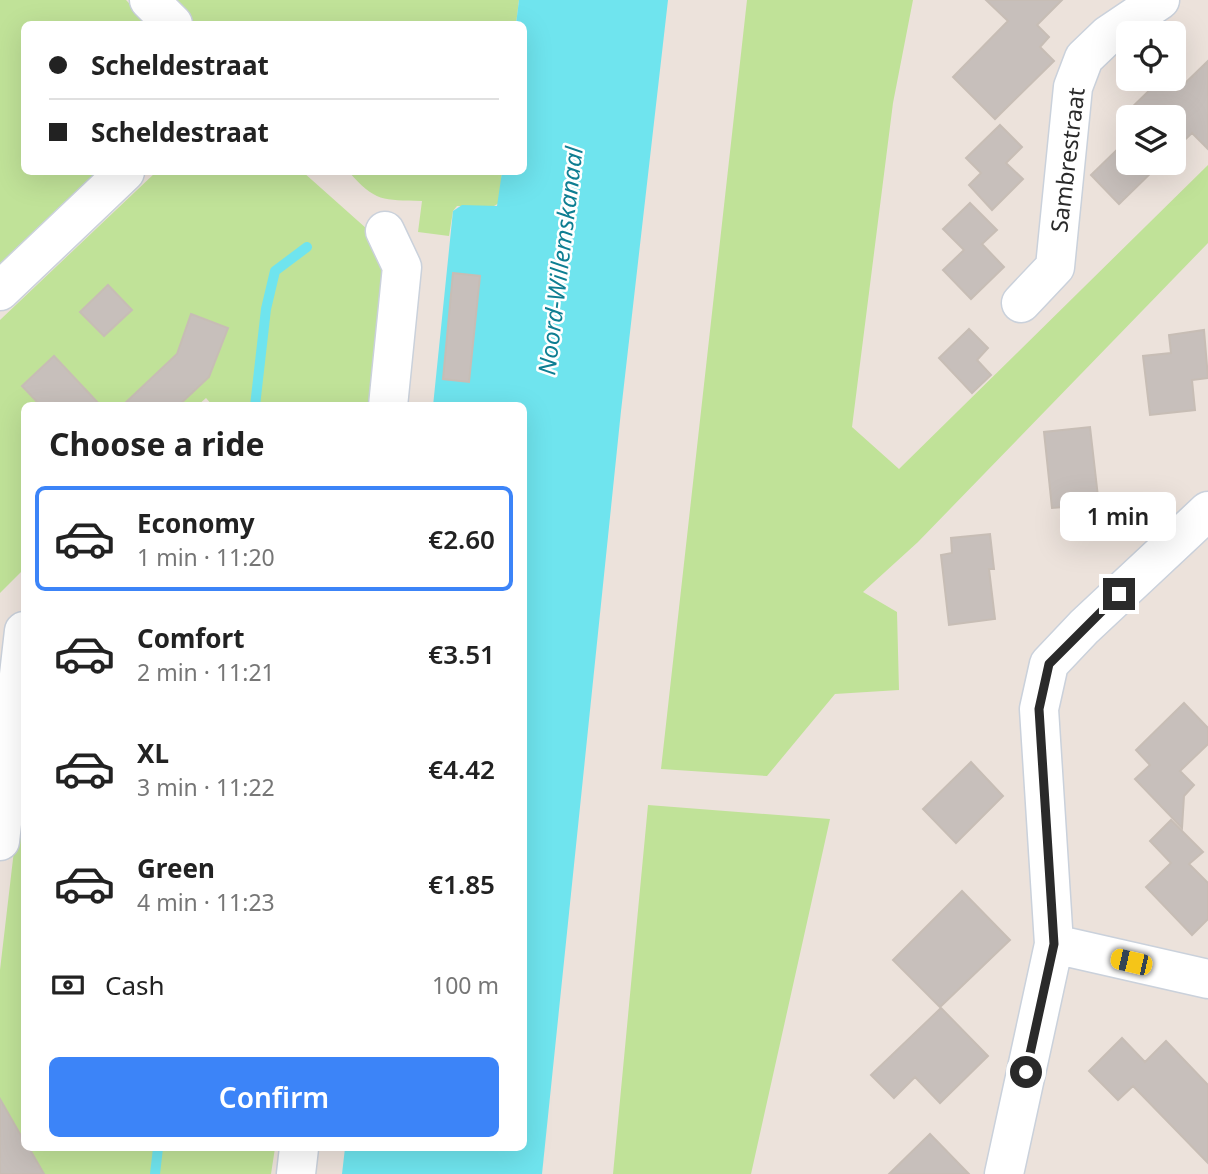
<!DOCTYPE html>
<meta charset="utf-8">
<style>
:root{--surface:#fff;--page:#f6f6f6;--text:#222;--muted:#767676;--line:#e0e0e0;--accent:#3c84f8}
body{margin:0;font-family:"Noto Sans",sans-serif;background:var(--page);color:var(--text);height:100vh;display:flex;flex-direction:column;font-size:26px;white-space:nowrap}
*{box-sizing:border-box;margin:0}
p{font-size:23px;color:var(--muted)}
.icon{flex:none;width:38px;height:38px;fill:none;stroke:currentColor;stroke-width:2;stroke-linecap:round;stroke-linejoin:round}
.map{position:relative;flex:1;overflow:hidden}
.side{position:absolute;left:21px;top:402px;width:506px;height:749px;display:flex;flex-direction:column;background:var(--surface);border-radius:10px;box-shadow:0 7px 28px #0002}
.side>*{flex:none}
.hud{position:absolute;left:21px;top:21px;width:506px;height:154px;border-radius:10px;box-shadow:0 7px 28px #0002;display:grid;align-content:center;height:154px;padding:0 28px;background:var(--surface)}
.buttons{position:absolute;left:1116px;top:21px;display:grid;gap:14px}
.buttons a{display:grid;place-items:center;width:70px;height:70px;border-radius:10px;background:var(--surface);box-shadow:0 7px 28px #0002;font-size:35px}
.end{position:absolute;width:32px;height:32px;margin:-16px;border:9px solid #2a2a2a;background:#fff;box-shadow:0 0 0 4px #fff}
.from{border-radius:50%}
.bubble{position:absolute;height:49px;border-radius:10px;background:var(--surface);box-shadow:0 7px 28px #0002;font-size:23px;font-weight:600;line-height:49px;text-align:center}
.car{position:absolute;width:21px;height:42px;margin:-21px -10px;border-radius:9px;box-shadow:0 0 5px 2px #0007;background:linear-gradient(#f5c518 24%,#345 0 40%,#f5c518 0 76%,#345 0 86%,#f5c518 0)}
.hud b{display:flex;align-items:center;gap:24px;height:66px;font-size:26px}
.hud b+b{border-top:2px solid var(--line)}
.hud i{width:18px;height:18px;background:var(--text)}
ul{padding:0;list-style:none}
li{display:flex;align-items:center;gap:21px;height:105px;margin:0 14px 10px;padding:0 14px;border:4px solid transparent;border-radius:10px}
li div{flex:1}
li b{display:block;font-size:26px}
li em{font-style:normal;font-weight:600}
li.selected{border-color:var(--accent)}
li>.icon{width:63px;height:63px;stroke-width:1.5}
h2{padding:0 28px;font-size:32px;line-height:84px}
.pay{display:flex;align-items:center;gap:18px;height:77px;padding:0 28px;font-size:26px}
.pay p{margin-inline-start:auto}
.cta{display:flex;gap:14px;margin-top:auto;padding:14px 28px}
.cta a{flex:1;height:80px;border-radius:10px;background:var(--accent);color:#fff;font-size:28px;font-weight:600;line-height:80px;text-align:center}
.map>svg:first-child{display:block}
.green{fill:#c0e298}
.water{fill:#6fe4ee}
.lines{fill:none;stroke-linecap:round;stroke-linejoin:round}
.stream{stroke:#6fe4ee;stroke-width:10}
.building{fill:#c7bfbb;stroke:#c7bdb5;stroke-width:2}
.minor-casing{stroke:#cad1db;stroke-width:41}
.minor{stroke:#fff;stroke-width:38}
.route{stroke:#2a2a2a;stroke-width:9}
.labels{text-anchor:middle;stroke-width:5;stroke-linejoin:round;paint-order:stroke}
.street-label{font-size:23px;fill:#2a2a2a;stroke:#fff}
.water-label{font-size:24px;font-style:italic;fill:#0e7e92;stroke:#fff}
</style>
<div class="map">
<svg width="1208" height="1174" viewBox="0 0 1208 1174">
<rect width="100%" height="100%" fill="#ece2db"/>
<!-- green -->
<path class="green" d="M 0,0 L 126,0 L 149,24 L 24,24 L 24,172 L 105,172 L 0,271 Z
M 176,0 L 519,0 L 516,24 L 194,24 Z
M 747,0 L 913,0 L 893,103 L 852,427 L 899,469 L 1208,165 L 1208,243 L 918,542 L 863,592 L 897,612 L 899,690 L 835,694 L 767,776 L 661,769 Z
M 156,172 L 303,172 L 367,229 L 387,269 L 370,406 L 213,406 L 206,398 L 197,406 L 24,406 L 24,569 L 0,593 L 0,320 Z
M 349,172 L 502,172 L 499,203 L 494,206 L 457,206 L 453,211 L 449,236 L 418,232 L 422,201 C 383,200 375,202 349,172 Z
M 24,765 L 24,1148 L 275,1148 L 271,1174 L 0,1174 L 0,970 Z
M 648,805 L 830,819 L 751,1174 L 613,1174 Z"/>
<!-- water -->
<path class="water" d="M 519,0 L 668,0 L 621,411 L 542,1174 L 342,1174 L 345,1148 L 523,1148 L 523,406 L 433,406 L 453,211 L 462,205 L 497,206 L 502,172 L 523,172 L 523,24 L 516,24 Z"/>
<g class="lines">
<!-- stream -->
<path class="stream" d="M 255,406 L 266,309 L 275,271 L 307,247
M 155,1174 L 158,1148"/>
</g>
<!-- building -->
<path class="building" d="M 986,0 L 1062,0 L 1037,25 L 1049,37 L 1040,47 L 1054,61 L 995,119 L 953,77 L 1008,21 Z
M 1208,61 L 1208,149 L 1192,133 L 1174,150 L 1174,117 L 1129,117 L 1129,129 L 1119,120 L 1161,79 L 1165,79 L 1177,91 Z
M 1000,125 L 1022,147 L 1006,163 L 1023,179 L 992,210 L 969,185 L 981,173 L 966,158 Z
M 1129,138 L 1129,163 L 1161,163 L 1119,204 L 1091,175 Z
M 970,203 L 997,230 L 982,244 L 1004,267 L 971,299 L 943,270 L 964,250 L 943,229 Z
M 453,273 L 480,276 L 469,382 L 443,379 Z
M 108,285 L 132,310 L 104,336 L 80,312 Z
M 191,314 L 228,328 L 209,377 L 178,406 L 122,406 L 177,354 Z
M 969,329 L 988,348 L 977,360 L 991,375 L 972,393 L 939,358 Z
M 1204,330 L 1208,378 L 1192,380 L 1195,410 L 1150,415 L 1143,356 L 1171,353 L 1169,335 Z
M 54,356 L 101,406 L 41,406 L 22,386 Z
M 1090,427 L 1101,523 L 1066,527 L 1064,507 L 1052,508 L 1044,432 Z
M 990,534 L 994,569 L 989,569 L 995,619 L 949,625 L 941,555 L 952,553 L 951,538 Z
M 1184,703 L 1208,728 L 1208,744 L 1180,771 L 1194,785 L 1184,796 L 1182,828 L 1135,779 L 1150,765 L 1136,750 Z
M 971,762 L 1003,796 L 956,843 L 923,809 Z
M 1171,820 L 1203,852 L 1189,864 L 1208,883 L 1208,919 L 1192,935 L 1146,887 L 1171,863 L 1150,841 Z
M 962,891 L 1010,940 L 940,1007 L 893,960 Z
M 941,1008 L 988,1056 L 940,1103 L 915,1077 L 894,1098 L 871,1075 Z
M 1122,1038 L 1145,1062 L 1166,1041 L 1208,1085 L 1208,1163 L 1133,1086 L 1118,1100 L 1089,1071 Z
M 0,1099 L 24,1141 L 24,1148 L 29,1148 L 44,1174 L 0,1174 Z
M 930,1134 L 969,1174 L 889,1174 Z"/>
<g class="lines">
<defs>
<path id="minor" d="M 149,0 L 173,24
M 385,231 L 402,267 L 388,406
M 0,291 L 125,172
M 1021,303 L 1055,267 L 1073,87 L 1084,58 L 1108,35 L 1160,0
M 0,841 L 24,631
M 1054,944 L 1208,979
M 296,1174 L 299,1148
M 1004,1174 L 1054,944 L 1039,709 L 1049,664 L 1084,627 L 1208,511"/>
</defs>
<!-- minor casing -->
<use href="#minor" class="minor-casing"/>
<!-- minor -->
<use href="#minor" class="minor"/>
</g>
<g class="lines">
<!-- route -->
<path class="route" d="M 1026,1072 L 1054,944 L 1039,709 L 1049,664 L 1119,594"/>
</g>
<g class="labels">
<!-- street labels -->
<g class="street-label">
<text transform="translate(1068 160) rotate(-83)" y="8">Sambrestraat</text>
</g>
<!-- water labels -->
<g class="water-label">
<text transform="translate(561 261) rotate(-83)" y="8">Noord-Willemskanaal</text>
</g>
</g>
</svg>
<div class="buttons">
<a><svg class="icon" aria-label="locate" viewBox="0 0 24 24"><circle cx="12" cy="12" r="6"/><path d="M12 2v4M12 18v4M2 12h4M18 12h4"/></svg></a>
<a><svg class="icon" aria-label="layers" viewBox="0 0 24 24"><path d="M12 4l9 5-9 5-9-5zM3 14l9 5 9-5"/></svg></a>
</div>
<i class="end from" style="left:1026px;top:1072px"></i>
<i class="end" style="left:1119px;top:594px"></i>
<div class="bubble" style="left:1060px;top:492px;width:116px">1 min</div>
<i class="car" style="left:1131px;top:962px;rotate:283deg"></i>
<div class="hud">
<b><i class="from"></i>Scheldestraat</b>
<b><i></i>Scheldestraat</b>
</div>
<section class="side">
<h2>Choose a ride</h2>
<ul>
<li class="selected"><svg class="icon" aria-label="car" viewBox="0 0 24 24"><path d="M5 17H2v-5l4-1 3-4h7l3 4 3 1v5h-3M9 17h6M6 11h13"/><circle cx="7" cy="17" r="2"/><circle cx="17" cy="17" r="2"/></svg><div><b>Economy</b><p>1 min · 11:20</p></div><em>€2.60</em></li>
<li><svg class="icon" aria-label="car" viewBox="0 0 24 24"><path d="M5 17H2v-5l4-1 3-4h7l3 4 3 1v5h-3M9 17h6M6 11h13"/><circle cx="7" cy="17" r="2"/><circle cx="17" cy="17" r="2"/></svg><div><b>Comfort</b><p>2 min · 11:21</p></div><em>€3.51</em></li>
<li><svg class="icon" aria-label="car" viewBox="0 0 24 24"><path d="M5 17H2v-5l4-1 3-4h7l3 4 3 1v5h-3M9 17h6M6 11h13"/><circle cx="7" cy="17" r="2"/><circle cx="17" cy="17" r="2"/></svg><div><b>XL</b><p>3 min · 11:22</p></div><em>€4.42</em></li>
<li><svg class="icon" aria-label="car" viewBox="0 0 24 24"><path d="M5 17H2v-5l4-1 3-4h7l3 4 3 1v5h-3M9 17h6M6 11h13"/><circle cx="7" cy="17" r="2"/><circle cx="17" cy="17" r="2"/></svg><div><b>Green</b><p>4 min · 11:23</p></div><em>€1.85</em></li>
</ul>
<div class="pay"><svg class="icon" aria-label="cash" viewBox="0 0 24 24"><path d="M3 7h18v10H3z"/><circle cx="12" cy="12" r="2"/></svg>Cash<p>100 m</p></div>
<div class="cta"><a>Confirm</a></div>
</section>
</div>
